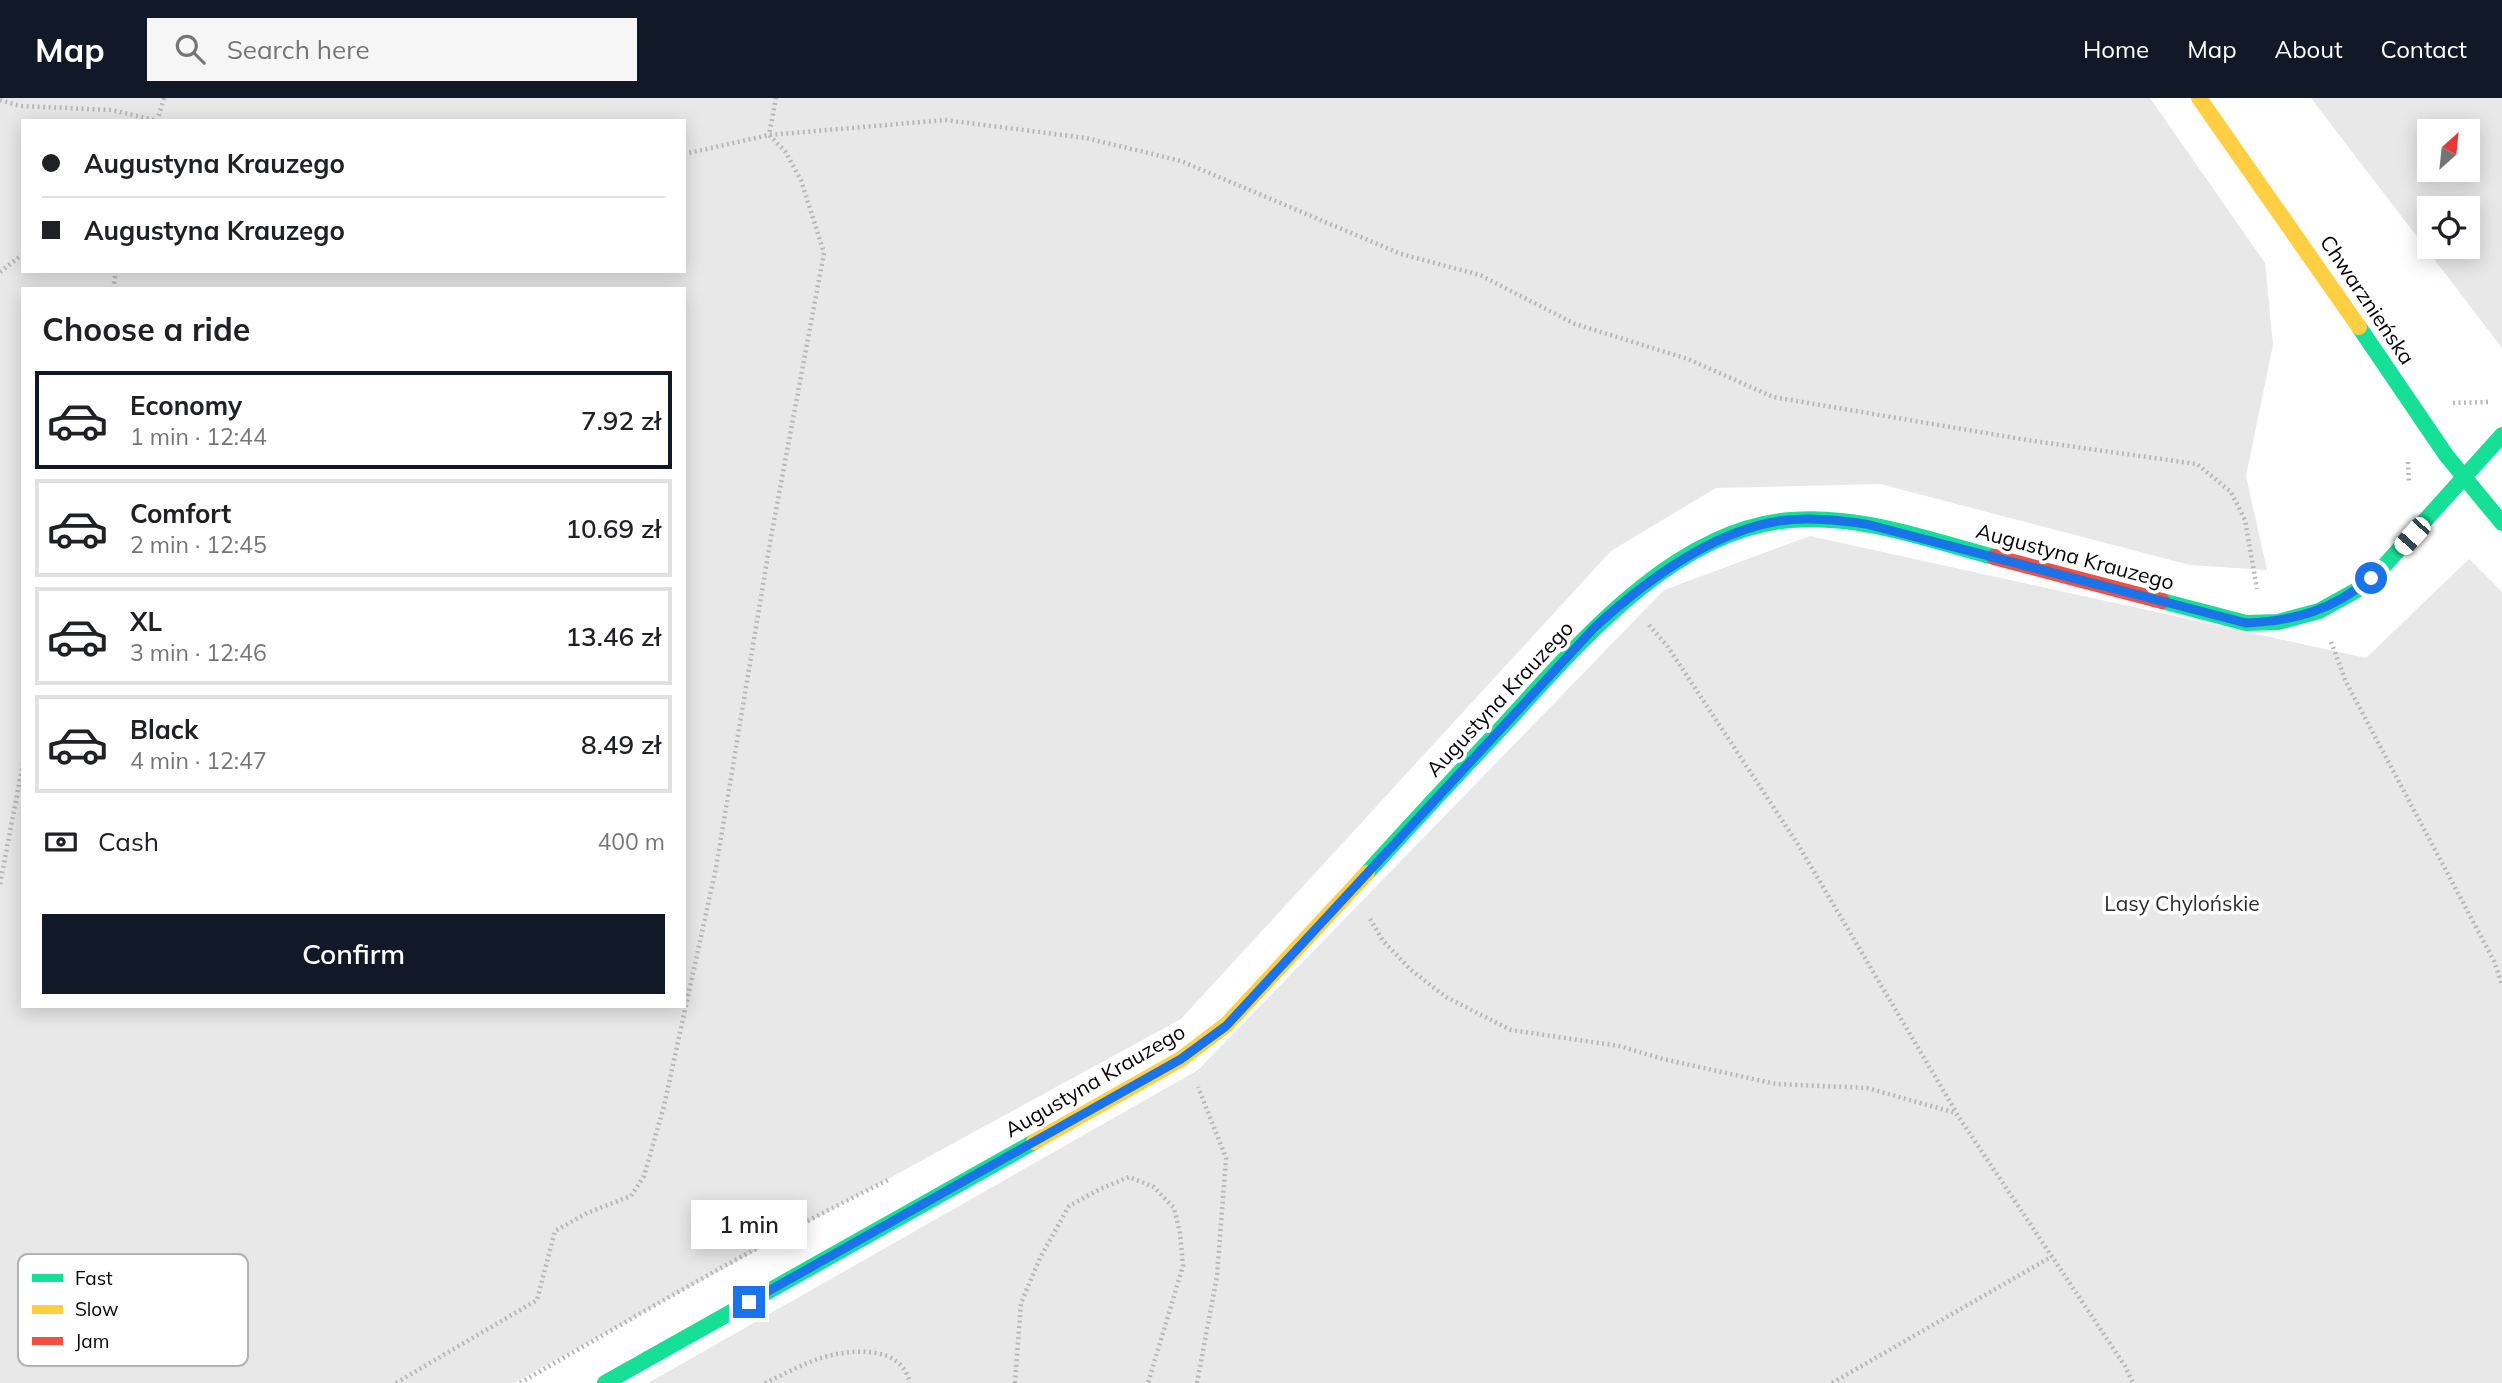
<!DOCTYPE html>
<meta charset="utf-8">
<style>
:root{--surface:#fff;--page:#f6f6f6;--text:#202124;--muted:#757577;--line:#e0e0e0;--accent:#111827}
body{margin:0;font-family:Mulish,sans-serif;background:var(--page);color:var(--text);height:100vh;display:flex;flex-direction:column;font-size:26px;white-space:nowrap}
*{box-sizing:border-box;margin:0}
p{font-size:23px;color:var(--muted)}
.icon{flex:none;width:38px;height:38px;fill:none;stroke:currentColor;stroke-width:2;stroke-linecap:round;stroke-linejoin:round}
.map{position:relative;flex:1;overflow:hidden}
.sheet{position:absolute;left:21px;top:189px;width:665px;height:721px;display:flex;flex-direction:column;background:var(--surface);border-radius:0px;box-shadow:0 4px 18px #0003}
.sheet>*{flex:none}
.top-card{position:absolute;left:21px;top:21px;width:665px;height:154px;border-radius:0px;box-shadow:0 4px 18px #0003;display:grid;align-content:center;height:154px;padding:0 21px;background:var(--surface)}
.needle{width:46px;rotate:27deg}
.fabs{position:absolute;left:2417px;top:21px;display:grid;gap:14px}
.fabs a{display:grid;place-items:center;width:63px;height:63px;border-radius:0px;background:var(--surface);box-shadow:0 4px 18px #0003;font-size:35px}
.end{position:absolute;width:32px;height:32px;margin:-16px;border:9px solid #1a73e8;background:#fff;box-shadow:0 0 0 4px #fff}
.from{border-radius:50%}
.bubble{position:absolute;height:49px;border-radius:0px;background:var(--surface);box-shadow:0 4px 18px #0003;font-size:23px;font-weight:600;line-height:49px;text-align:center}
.car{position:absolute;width:21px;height:42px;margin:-21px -10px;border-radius:9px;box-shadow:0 0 5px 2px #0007;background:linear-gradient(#fff 24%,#345 0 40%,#fff 0 76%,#345 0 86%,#fff 0)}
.top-card b{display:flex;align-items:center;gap:24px;height:66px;font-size:26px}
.top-card b+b{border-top:2px solid var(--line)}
.top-card i{width:18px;height:18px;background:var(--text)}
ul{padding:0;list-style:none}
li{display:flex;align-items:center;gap:21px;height:98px;margin:0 14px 10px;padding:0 7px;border:4px solid var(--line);border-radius:0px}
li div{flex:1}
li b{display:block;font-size:26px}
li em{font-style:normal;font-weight:600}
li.on{border-color:var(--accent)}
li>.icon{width:63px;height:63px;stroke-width:1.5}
h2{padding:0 21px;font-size:32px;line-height:84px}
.pay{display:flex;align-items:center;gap:18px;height:77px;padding:0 21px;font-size:26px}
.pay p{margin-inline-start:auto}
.button{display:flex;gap:14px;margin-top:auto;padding:14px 21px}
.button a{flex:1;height:80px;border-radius:0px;background:var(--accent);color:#fff;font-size:28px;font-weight:600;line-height:80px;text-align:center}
header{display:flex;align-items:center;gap:42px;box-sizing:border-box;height:98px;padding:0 35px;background:var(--accent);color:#fff}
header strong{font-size:33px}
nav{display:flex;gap:38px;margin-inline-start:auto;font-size:24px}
.search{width:490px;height:63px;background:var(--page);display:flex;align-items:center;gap:18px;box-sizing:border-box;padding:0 24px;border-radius:0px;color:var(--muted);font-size:26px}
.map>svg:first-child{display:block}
.green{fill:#e8e8e8;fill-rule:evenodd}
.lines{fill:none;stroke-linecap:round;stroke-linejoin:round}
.path{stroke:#b8b8b8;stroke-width:4.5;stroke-dasharray:2 3.5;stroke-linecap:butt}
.fast{stroke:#16e098;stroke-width:16}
.slow{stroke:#ffcf43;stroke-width:16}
.jam{stroke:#f24e42;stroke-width:16}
.route{stroke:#1a73e8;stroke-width:9}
.labels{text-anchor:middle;stroke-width:7;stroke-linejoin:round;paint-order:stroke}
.street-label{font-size:21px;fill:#000;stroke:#fff}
.park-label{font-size:21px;fill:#2d2d2d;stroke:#fff}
.key{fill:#fff;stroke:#b2b2b2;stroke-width:2}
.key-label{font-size:19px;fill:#000}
</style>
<header>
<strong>Map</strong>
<div class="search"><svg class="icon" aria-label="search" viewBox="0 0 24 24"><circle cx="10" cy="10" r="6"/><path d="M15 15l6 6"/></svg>Search here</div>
<nav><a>Home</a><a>Map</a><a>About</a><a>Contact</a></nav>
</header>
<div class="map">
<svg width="2502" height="1285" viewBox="0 0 2502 1285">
<rect width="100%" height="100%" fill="#fff"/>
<!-- green -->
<path class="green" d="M 0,0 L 2150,0 L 2265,165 L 2273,247 L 2246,378 L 2267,472 L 2190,467 L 1880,386 L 1716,390 L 1611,453 L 1181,921 L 514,1285 L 0,1285 ZM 23,23 L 684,23 L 684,173 L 23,173 ZM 23,191 L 684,191 L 684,908 L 23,908 Z
M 2311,0 L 2502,0 L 2502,250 ZM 2429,33 L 2468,33 L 2468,72 L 2429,72 ZM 2468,110 L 2468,149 L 2429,149 L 2429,110 Z
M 1810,438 L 2366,560 L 2469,461 L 2502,494 L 2502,1285 L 648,1285 L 1198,972 L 1664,492 Z"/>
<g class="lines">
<!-- path -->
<path class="path" d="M 0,2 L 20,8 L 112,12 L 158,23
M 157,23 L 164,0
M 684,56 L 769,37 L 945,22 L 1086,40 L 1181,63 L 1401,156 L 1480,177 L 1575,226 L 1688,261 L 1773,299 L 2033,343 L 2197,366 L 2231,394 L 2245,422 L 2257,491
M 0,174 L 23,156
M 113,191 L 116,173
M 2453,305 L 2489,304
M 2408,364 L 2409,386
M 1649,527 L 1668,549 L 1797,745 L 1956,1014
M 2331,544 L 2346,584 L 2494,863 L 2502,887
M 0,786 L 23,666
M 1370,821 L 1383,843 L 1411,872 L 1446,899 L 1511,932 L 1619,948 L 1663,961 L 1776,986 L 1867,990 L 1956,1015 L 2125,1268 L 2133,1285
M 396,1285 L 537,1202 L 555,1133 L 587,1115 L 631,1098 L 644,1078 L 664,1008 L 716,770 L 771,439 L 824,155 L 801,82 L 785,53 L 769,37 L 776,0
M 520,1285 C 641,1215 762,1144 888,1082
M 765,1285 C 783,1277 802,1266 821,1260 C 850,1251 901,1246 910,1285
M 1015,1285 L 1021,1205 L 1040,1160 L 1069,1108 L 1100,1091 L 1129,1079 L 1154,1089 L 1174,1110 L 1180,1135 L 1183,1168 L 1148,1285
M 1197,1285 L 1217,1178 L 1226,1060 L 1198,989
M 1832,1285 L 2051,1159"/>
<!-- fast -->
<path class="fast" d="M 2359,229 L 2446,357 L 2502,425
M 2162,503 L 2246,525 L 2278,524 L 2319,513 L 2357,492 L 2384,468 L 2502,337
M 1367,775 C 1412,725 1458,676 1504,627 C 1578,546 1674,431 1791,422 C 1860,416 1929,442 1994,459
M 605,1285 L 1034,1044"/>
<!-- slow -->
<path class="slow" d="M 2199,0 L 2359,229
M 1034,1044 L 1181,961 L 1226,927 L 1367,775"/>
<!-- jam -->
<path class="jam" d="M 1994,459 L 2162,503"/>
</g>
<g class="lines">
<!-- route -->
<path class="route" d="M 749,1204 L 1181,961 L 1226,928 L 1594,530 C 1644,484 1710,434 1779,423 C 1808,419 1837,422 1866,426 L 2246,525 C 2295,523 2333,512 2371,480"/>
</g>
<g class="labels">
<!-- street labels -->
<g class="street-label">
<text transform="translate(2367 202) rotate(56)" y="7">Chwarznieńska</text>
<text transform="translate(2075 459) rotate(15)" y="7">Augustyna Krauzego</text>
<text transform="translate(1500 601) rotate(-47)" y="7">Augustyna Krauzego</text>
<text transform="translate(1095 983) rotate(-30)" y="7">Augustyna Krauzego</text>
</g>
<!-- park labels -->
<g class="park-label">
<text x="2182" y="813">Lasy Chylońskie</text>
</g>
</g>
<!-- legend -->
<rect x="18" y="1156" width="230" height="112" rx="10" class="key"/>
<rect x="32" y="1176" width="31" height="8" fill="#16e098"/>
<rect x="32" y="1207" width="31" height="9" fill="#ffcf43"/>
<rect x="32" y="1239" width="31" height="8" fill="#f24e42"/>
<g class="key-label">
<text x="75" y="1187">Fast</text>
<text x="75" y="1218">Slow</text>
<text x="75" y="1250">Jam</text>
</g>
</svg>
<div class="fabs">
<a><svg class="needle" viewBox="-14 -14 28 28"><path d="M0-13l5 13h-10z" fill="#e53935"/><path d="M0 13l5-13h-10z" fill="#757577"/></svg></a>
<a><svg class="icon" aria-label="locate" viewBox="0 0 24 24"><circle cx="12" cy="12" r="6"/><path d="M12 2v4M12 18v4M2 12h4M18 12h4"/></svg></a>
</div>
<i class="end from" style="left:2371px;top:480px"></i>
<i class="end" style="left:749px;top:1204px"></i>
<div class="bubble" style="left:691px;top:1102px;width:116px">1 min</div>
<i class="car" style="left:2412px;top:438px;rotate:222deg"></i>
<div class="top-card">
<b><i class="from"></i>Augustyna Krauzego</b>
<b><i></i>Augustyna Krauzego</b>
</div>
<section class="sheet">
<h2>Choose a ride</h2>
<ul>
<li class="on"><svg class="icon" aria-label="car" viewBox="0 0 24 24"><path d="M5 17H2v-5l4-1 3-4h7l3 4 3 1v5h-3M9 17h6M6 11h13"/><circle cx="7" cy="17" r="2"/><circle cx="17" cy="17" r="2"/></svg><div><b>Economy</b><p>1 min · 12:44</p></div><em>7.92 zł</em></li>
<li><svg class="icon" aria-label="car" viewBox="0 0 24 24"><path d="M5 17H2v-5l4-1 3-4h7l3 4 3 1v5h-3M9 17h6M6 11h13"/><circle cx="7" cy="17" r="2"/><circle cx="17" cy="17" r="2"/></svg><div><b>Comfort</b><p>2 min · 12:45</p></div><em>10.69 zł</em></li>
<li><svg class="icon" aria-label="car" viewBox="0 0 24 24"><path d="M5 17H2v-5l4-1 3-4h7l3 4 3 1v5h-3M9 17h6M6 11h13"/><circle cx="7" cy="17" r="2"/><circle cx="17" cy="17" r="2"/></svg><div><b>XL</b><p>3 min · 12:46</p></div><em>13.46 zł</em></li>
<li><svg class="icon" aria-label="car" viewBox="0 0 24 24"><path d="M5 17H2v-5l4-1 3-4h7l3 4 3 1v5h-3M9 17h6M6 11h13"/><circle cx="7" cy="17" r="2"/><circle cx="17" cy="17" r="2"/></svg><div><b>Black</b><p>4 min · 12:47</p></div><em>8.49 zł</em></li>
</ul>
<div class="pay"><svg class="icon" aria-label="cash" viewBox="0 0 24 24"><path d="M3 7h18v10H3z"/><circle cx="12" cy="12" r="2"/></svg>Cash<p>400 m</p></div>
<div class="button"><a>Confirm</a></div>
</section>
</div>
